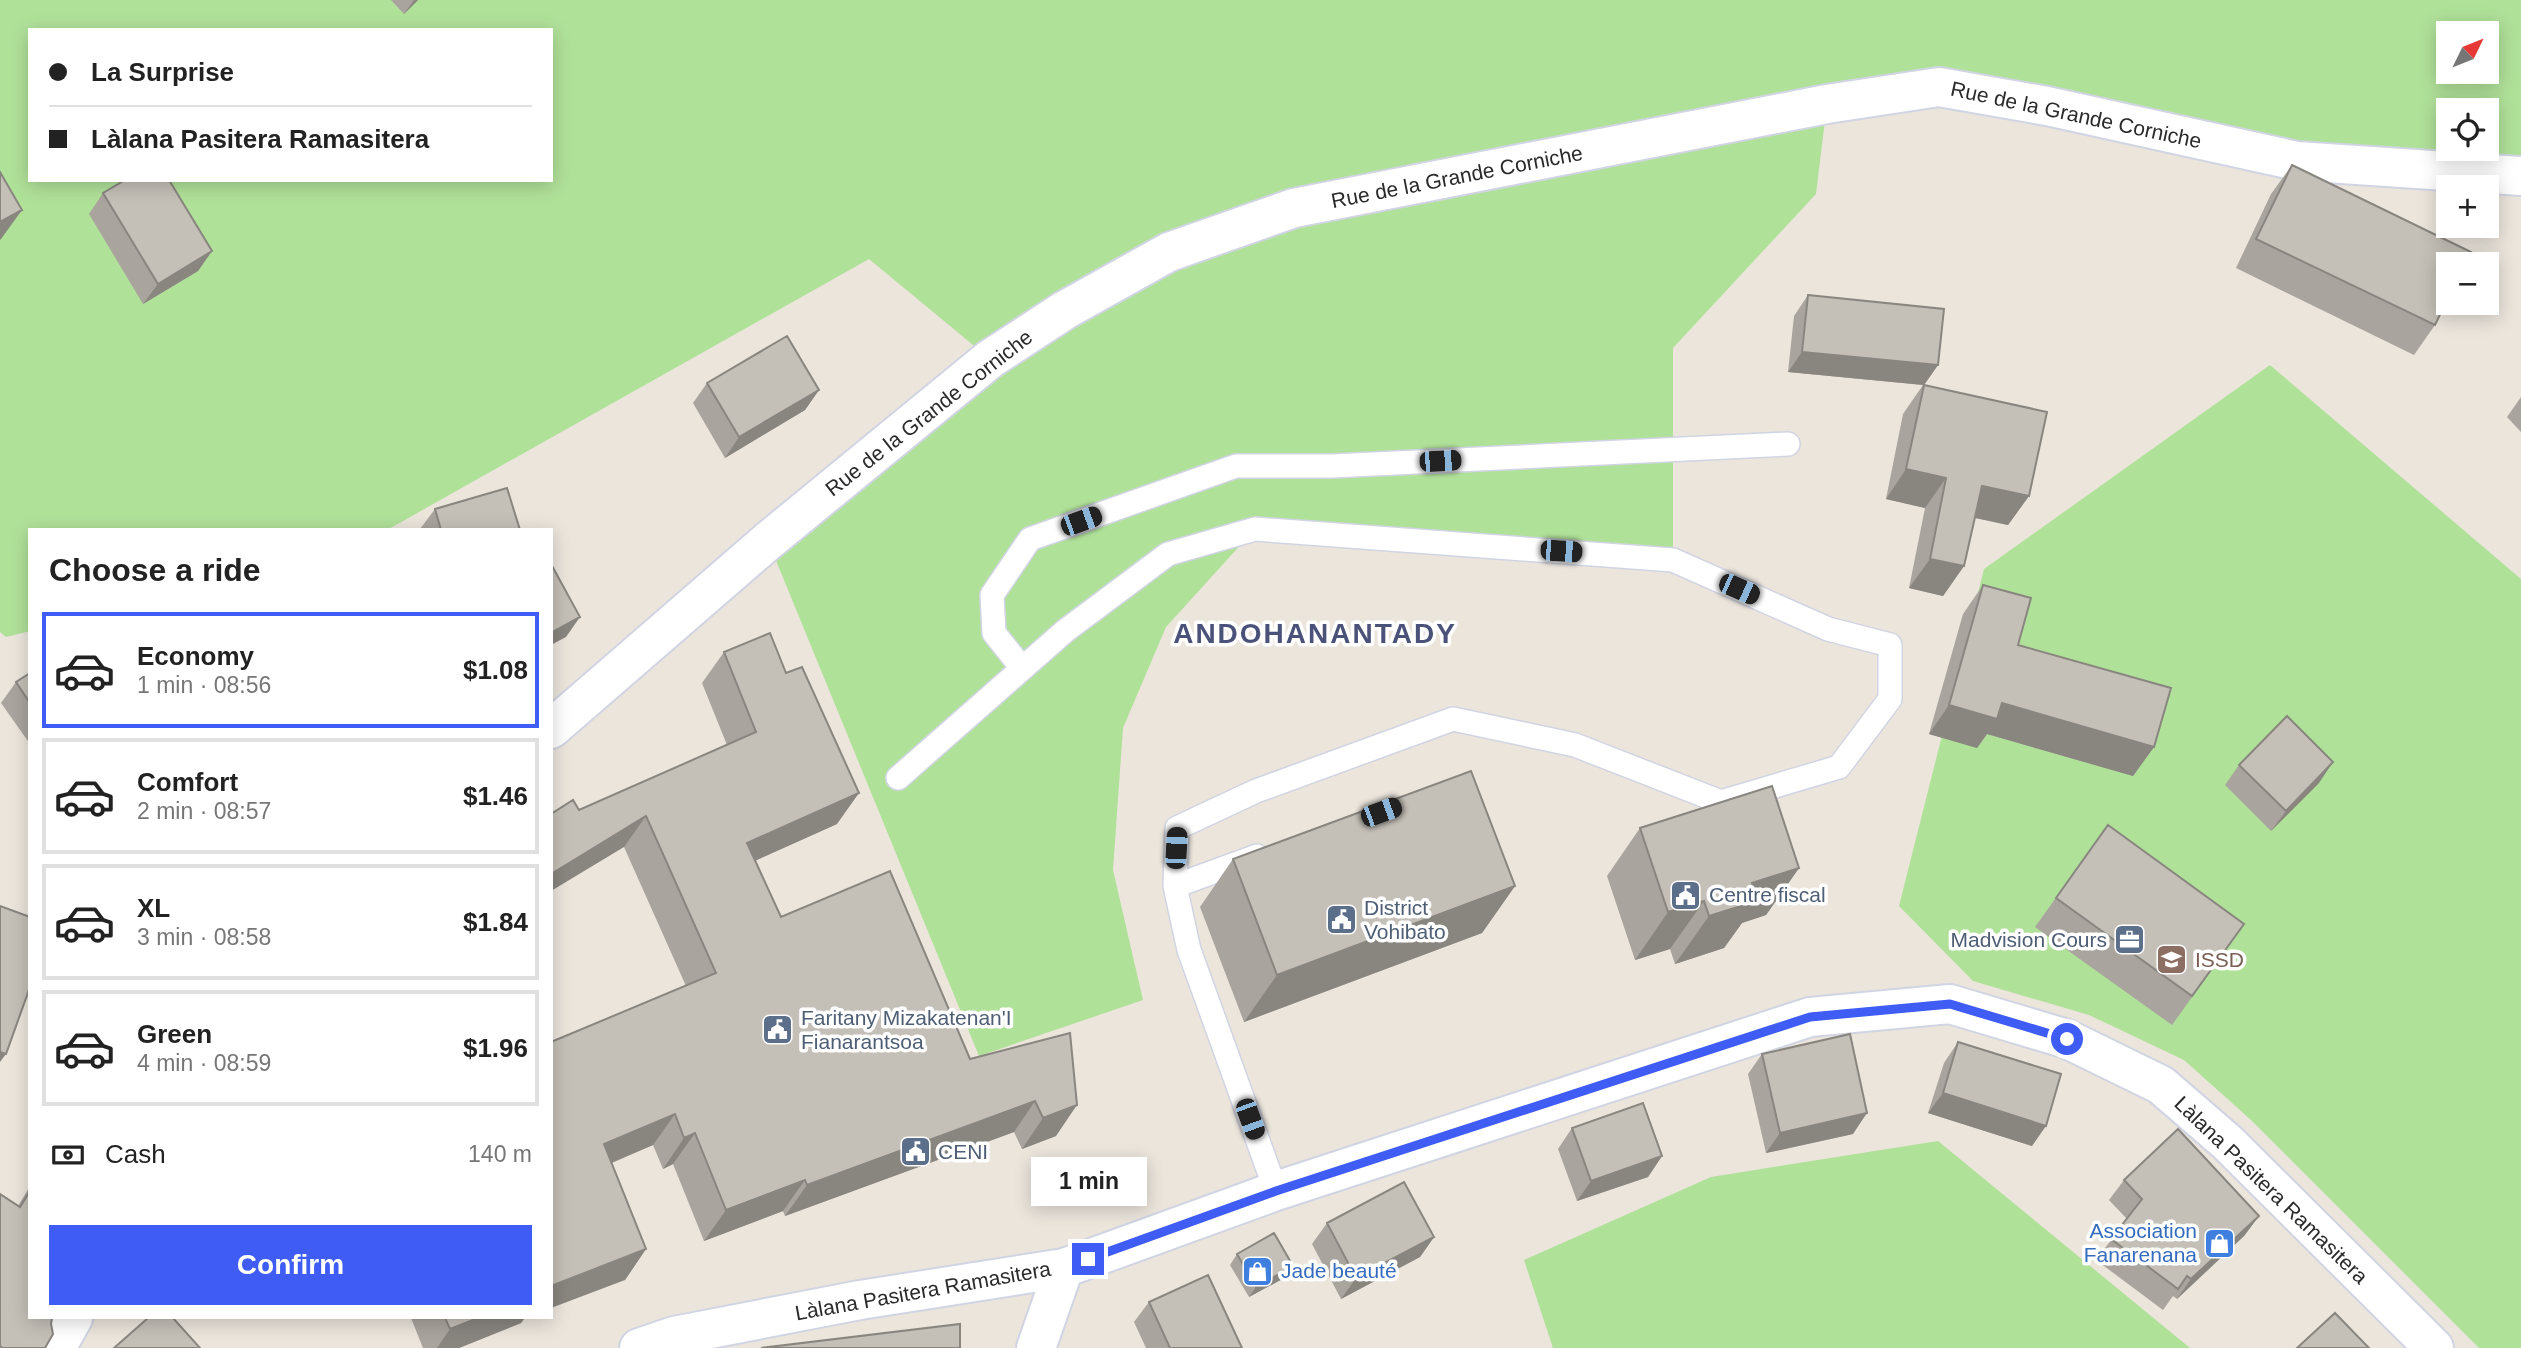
<!DOCTYPE html>
<meta charset="utf-8">
<style>
:root{--surface:#fff;--page:#f6f6f6;--text:#222;--muted:#767676;--line:#e0e0e0;--accent:#3f5cf5}
body{margin:0;font-family:Arial,sans-serif;background:var(--page);color:var(--text);height:100vh;display:flex;flex-direction:column;font-size:26px;white-space:nowrap}
*{box-sizing:border-box;margin:0}
p{font-size:23px;color:var(--muted)}
.icon{flex:none;width:38px;height:38px;fill:none;stroke:currentColor;stroke-width:2;stroke-linecap:round;stroke-linejoin:round}
.map{position:relative;flex:1;overflow:hidden}
.panel{position:absolute;left:28px;top:528px;width:525px;height:791px;display:flex;flex-direction:column;background:var(--surface);border-radius:0px;box-shadow:0 4px 18px #0003}
.panel>*{flex:none}
.hud{position:absolute;left:28px;top:28px;width:525px;height:154px;border-radius:0px;box-shadow:0 4px 18px #0003;display:grid;align-content:center;height:154px;padding:0 21px;background:var(--surface)}
.needle{width:46px;rotate:47deg}
.fabs{position:absolute;left:2436px;top:21px;display:grid;gap:14px}
.fabs a{display:grid;place-items:center;width:63px;height:63px;border-radius:0px;background:var(--surface);box-shadow:0 4px 18px #0003;font-size:35px}
.end{position:absolute;width:32px;height:32px;margin:-16px;border:9px solid #3f5cf5;background:#fff;box-shadow:0 0 0 4px #fff}
.from{border-radius:50%}
.bubble{position:absolute;height:49px;border-radius:0px;background:var(--surface);box-shadow:0 4px 18px #0003;font-size:23px;font-weight:800;line-height:49px;text-align:center}
.car{position:absolute;width:21px;height:42px;margin:-21px -10px;border-radius:9px;box-shadow:0 0 5px 2px #0007;background:linear-gradient(#222 24%,#8ab4d8 0 40%,#222 0 76%,#8ab4d8 0 86%,#222 0)}
.hud b{display:flex;align-items:center;gap:24px;height:66px;font-size:26px}
.hud b+b{border-top:2px solid var(--line)}
.hud i{width:18px;height:18px;background:var(--text)}
ul{padding:0;list-style:none}
li{display:flex;align-items:center;gap:21px;height:116px;margin:0 14px 10px;padding:0 7px;border:4px solid var(--line);border-radius:0px}
li div{flex:1}
li b{display:block;font-size:26px}
li em{font-style:normal;font-weight:800}
li.active{border-color:var(--accent)}
li>.icon{width:63px;height:63px;stroke-width:1.5}
h2{padding:0 21px;font-size:32px;line-height:84px}
.pay{display:flex;align-items:center;gap:18px;height:77px;padding:0 21px;font-size:26px}
.pay p{margin-inline-start:auto}
.primary-button{display:flex;gap:14px;margin-top:auto;padding:14px 21px}
.primary-button a{flex:1;height:80px;border-radius:0px;background:var(--accent);color:#fff;font-size:28px;font-weight:800;line-height:80px;text-align:center}
.map>svg:first-child{display:block}
.green{fill:#b0e199;fill-rule:evenodd}
.lines{fill:none;stroke-linecap:round;stroke-linejoin:round}
.lane-casing{stroke:#d1d4e2;stroke-width:26}
.street-casing{stroke:#d1d4e2;stroke-width:42}
.secondary-casing{stroke:#d1d4e2;stroke-width:42}
.lane{stroke:#fff;stroke-width:23}
.street{stroke:#fff;stroke-width:38}
.secondary{stroke:#fff;stroke-width:38}
.wall{fill:#a9a49d}
.shaded-wall{fill:#898680}
.building{fill:#c4bfb7;stroke:#898680;stroke-width:2}
.route{stroke:#3f5cf5;stroke-width:9}
.labels{text-anchor:middle;stroke-width:7;stroke-linejoin:round;paint-order:stroke}
.street-label{font-size:21px;fill:#2a2a2a;stroke:#fff}
.service-label{font-size:21px;fill:#4e5e75;stroke:#fff;text-anchor:start}
.education-label{font-size:21px;fill:#785e54;stroke:#fff;text-anchor:start}
.shop-label{font-size:21px;fill:#366cbe;stroke:#fff;text-anchor:end}
.district-label{font-size:28px;font-weight:bold;letter-spacing:2px;fill:#4b5279;stroke:#fff}
</style>
<div class="map">
<svg width="2521" height="1348" viewBox="0 0 2521 1348">
<rect width="100%" height="100%" fill="#ebe5dc"/>
<!-- green -->
<path class="green" d="M 0,0 L 2521,0 L 2521,176 L 2047,106 L 1827,104 L 1816,194 L 1673,348 L 1673,560 L 1255,529 L 1166,627 L 1123,728 L 1113,870 L 1143,1000 L 979,1056 L 768,541 L 990,359 L 869,259 L 387,530 L 30,530 L 30,631 L 6,637 L 0,632 ZM 30,30 L 551,30 L 551,180 L 30,180 ZM 2448,33 L 2487,33 L 2487,72 L 2448,72 ZM 2448,110 L 2487,110 L 2487,149 L 2448,149 Z
M 2270,365 L 2521,579 L 2521,1348 L 2479,1348 L 2251,1120 L 2184,1060 L 2089,1015 L 1973,981 L 1899,906 L 1984,569 Z
M 1938,1141 L 2190,1348 L 1553,1348 L 1524,1260 L 1711,1177 Z"/>
<g class="lines">
<defs>
<path id="lane" d="M 1022,668 L 994,633 L 992,595 L 1030,539 L 1236,466 L 1332,466 L 1788,444
M 898,778 L 1065,631 L 1168,554 L 1255,529 L 1673,560 L 1828,629 L 1890,645 L 1890,699 L 1839,767 L 1721,802 L 1575,745 L 1453,719 L 1256,791 L 1177,828 L 1175,886 L 1189,950 L 1276,1191
M 1175,886 L 1257,856"/>
<path id="street" d="M 551,729 L 768,541 L 990,359 L 1065,310 L 1169,252 L 1294,208 L 1827,104 L 1939,87 L 2047,106 L 2297,161 L 2521,176
M 56,1348 L 73,1318"/>
<path id="secondary" d="M 639,1348 L 674,1336 L 860,1300 L 1064,1268 L 1276,1191 L 1810,1017 L 1950,1004 L 2067,1039 L 2161,1085 L 2228,1143 L 2434,1348
M 1036,1348 L 1064,1268"/>
</defs>
<!-- lane casing -->
<use href="#lane" class="lane-casing"/>
<!-- street casing -->
<use href="#street" class="street-casing"/>
<!-- secondary casing -->
<use href="#secondary" class="secondary-casing"/>
<!-- lane -->
<use href="#lane" class="lane"/>
<!-- street -->
<use href="#street" class="street"/>
<!-- secondary -->
<use href="#secondary" class="secondary"/>
</g>
<!-- wall -->
<path class="wall" d="M 391,0 L 418,0 L 404,14 Z
M 2292,165 L 2435,325 L 2414,355 L 2236,268 L 2271,194 Z
M 103,193 L 212,251 L 198,271 L 143,304 L 89,214 Z
M 1808,295 L 1938,365 L 1924,385 L 2029,496 L 2008,525 L 1975,518 L 1964,566 L 1943,596 L 1909,588 L 1925,508 L 1886,499 L 1903,414 L 1923,385 L 1788,372 L 1794,316 Z
M 707,383 L 819,390 L 805,410 L 725,458 L 693,403 Z
M 2521,397 L 2521,432 L 2507,417 Z
M 435,509 L 520,530 L 421,530 L 420,529 Z
M 1983,585 L 2018,645 L 2154,747 L 2133,776 L 1987,734 L 1977,748 L 1929,734 L 1963,614 Z
M 724,652 L 837,824 L 755,861 L 781,917 L 970,1059 L 1070,1033 L 1056,1136 L 1022,1149 L 1014,1132 L 785,1216 L 783,1211 L 704,1241 L 673,1164 L 663,1169 L 653,1145 L 612,1163 L 646,1249 L 625,1280 L 551,1042 L 686,986 L 624,847 L 579,810 L 727,745 L 702,683 Z
M 30,673 L 30,744 L 1,703 L 16,682 Z
M 2239,765 L 2319,783 L 2271,831 L 2225,785 Z
M 2108,825 L 2223,954 L 2172,1025 L 2035,927 Z
M 1640,828 L 1799,868 L 1766,915 L 1742,923 L 1724,948 L 1675,964 L 1670,949 L 1635,960 L 1607,876 Z
M 1233,859 L 1515,886 L 1482,933 L 1244,1022 L 1200,907 Z
M 1958,1042 L 2032,1146 L 1928,1113 L 1944,1063 Z
M 1762,1054 L 1853,1134 L 1766,1153 L 1748,1074 Z
M 1572,1128 L 1662,1156 L 1648,1177 L 1577,1201 L 1558,1149 Z
M 2124,1180 L 2259,1216 L 2244,1236 L 2177,1299 L 2173,1296 L 2163,1310 L 2096,1260 L 2127,1219 L 2109,1200 Z
M 30,1186 L 30,1318 L 45,1348 L 0,1348 L 0,1194 L 18,1206 Z
M 1327,1223 L 1434,1237 L 1420,1257 L 1341,1299 L 1312,1244 Z
M 1237,1254 L 1286,1277 L 1249,1297 L 1230,1265 Z
M 1149,1302 L 1242,1348 L 1146,1348 L 1134,1322 Z
M 411,1318 L 527,1318 L 524,1319 L 521,1323 L 459,1348 L 423,1348 Z"/>
<!-- shaded-wall -->
<path class="shaded-wall" d="M 414,0 L 418,0 L 404,14 Z
M 22,210 L 1,239 L 0,240 L 0,222 Z
M 212,251 L 198,271 L 143,304 L 158,284 Z
M 1802,352 L 1938,365 L 1924,385 L 1788,372 Z
M 819,390 L 805,410 L 725,458 L 739,437 Z
M 1906,469 L 1946,478 L 1925,508 L 1886,499 Z
M 1982,486 L 2029,496 L 2008,525 L 1962,515 Z
M 1930,559 L 1964,566 L 1943,596 L 1909,588 Z
M 580,617 L 566,637 L 551,645 L 551,633 Z
M 2002,703 L 2154,747 L 2133,776 L 1987,734 L 1977,748 L 1929,734 L 1949,705 Z
M 2333,762 L 2319,783 L 2271,831 L 2286,811 Z
M 859,793 L 837,824 L 725,874 L 747,843 Z
M 646,816 L 624,847 L 551,891 L 551,874 Z
M 1799,868 L 1766,915 L 1742,923 L 1724,948 L 1675,964 L 1709,916 L 1752,883 Z
M 1515,886 L 1482,933 L 1244,1022 L 1277,975 Z
M 1704,901 L 1670,949 L 1635,960 L 1668,912 Z
M 0,1052 L 6,1054 L 0,1062 Z
M 1943,1093 L 2046,1126 L 2032,1146 L 1928,1113 Z
M 1035,1101 L 1014,1132 L 785,1216 L 807,1185 Z
M 1077,1105 L 1056,1136 L 1022,1149 L 1043,1118 Z
M 1867,1113 L 1853,1134 L 1766,1153 L 1780,1133 Z
M 675,1114 L 653,1145 L 582,1175 L 604,1144 Z
M 695,1133 L 673,1164 L 663,1169 L 684,1138 Z
M 1662,1156 L 1648,1177 L 1577,1201 L 1591,1181 Z
M 805,1180 L 783,1211 L 704,1241 L 726,1210 Z
M 2259,1216 L 2244,1236 L 2177,1299 L 2191,1279 Z
M 1434,1237 L 1420,1257 L 1341,1299 L 1356,1278 Z
M 646,1249 L 625,1280 L 551,1308 L 551,1286 Z
M 1293,1266 L 1286,1277 L 1249,1297 L 1256,1287 Z
M 478,1318 L 527,1318 L 524,1319 L 521,1323 L 459,1348 L 437,1348 L 450,1329 Z"/>
<!-- building -->
<path class="building" d="M 2292,165 L 2471,252 L 2465,264 L 2448,264 L 2448,298 L 2435,325 L 2256,239 Z
M 0,172 L 22,210 L 0,222 Z
M 125,180 L 169,180 L 212,251 L 158,284 L 103,193 Z
M 1808,295 L 1944,309 L 1938,365 L 1802,352 Z
M 787,336 L 819,390 L 739,437 L 707,383 Z
M 1924,385 L 2047,412 L 2029,496 L 1982,486 L 1964,566 L 1930,559 L 1946,478 L 1906,469 Z
M 507,488 L 520,530 L 441,530 L 435,509 Z
M 551,564 L 580,617 L 551,633 Z
M 1983,585 L 2031,598 L 2018,645 L 2171,688 L 2154,747 L 2002,703 L 1997,719 L 1949,705 Z
M 770,633 L 786,673 L 802,667 L 859,793 L 747,843 L 781,917 L 890,871 L 970,1059 L 1070,1033 L 1077,1105 L 1043,1118 L 1035,1101 L 807,1185 L 805,1180 L 726,1210 L 695,1133 L 684,1138 L 675,1114 L 604,1144 L 646,1249 L 551,1286 L 551,1042 L 716,973 L 646,816 L 551,874 L 551,814 L 573,800 L 579,810 L 756,732 L 724,652 Z
M 30,673 L 30,703 L 16,682 Z
M 2287,716 L 2333,762 L 2286,811 L 2239,765 Z
M 1471,771 L 1515,886 L 1277,975 L 1233,859 Z
M 1772,786 L 1799,868 L 1752,883 L 1757,901 L 1709,916 L 1704,901 L 1668,912 L 1640,828 Z
M 2108,825 L 2244,924 L 2192,996 L 2056,898 Z
M 0,906 L 30,917 L 30,987 L 6,1054 L 0,1052 Z
M 1850,1034 L 1867,1113 L 1780,1133 L 1762,1054 Z
M 1958,1042 L 2061,1074 L 2046,1126 L 1943,1093 Z
M 1643,1103 L 1662,1156 L 1591,1181 L 1572,1128 Z
M 2178,1129 L 2259,1216 L 2191,1279 L 2187,1276 L 2178,1289 L 2111,1239 L 2142,1199 L 2124,1180 Z
M 1404,1182 L 1434,1237 L 1356,1278 L 1327,1223 Z
M 30,1191 L 30,1318 L 52,1318 L 51,1324 L 53,1334 L 45,1348 L 3,1348 L 0,1346 L 0,1194 L 20,1207 Z
M 1274,1233 L 1293,1266 L 1256,1287 L 1237,1254 Z
M 1208,1275 L 1242,1348 L 1170,1348 L 1149,1302 Z
M 2335,1313 L 2369,1348 L 2297,1348 Z
M 148,1318 L 173,1318 L 200,1348 L 114,1348 Z
M 445,1318 L 478,1318 L 450,1329 Z
M 960,1324 L 960,1348 L 761,1348 Z"/>
<g class="lines">
<!-- route -->
<path class="route" d="M 1088,1259 L 1276,1191 L 1810,1017 L 1950,1004 L 2067,1039"/>
</g>
<!-- icons -->
<defs>
<symbol id="civic-square" viewBox="-11 -11 22 22"><rect x="-9" y="-9" width="18" height="18" rx="4" fill="#5c6f8a" stroke="#fff"/><path d="M-.6-6.5H3V-4.5H.6V-3L4-1V1h2V6H-6V1h2V-1L-.6-3ZM-1.2 2.5V6h2.4V2.5Z" fill="#fff"/></symbol>
<symbol id="office-square" viewBox="-11 -11 22 22"><rect x="-9" y="-9" width="18" height="18" rx="4" fill="#5c6f8a" stroke="#fff"/><path d="M-6-3h4V-5.5h4V-3h4V5H-6ZM-1-4.5V-3h2v-1.5ZM-6 0V1H6V0Z" fill="#fff"/></symbol>
<symbol id="university-square" viewBox="-11 -11 22 22"><rect x="-9" y="-9" width="18" height="18" rx="4" fill="#8d6e63" stroke="#fff"/><path d="M0-5L7-2L0 1L-7-2ZM-4 1L0 2.5L4 1V4Q0 6-4 4Z" fill="#fff"/></symbol>
<symbol id="shop-square" viewBox="-11 -11 22 22"><rect x="-9" y="-9" width="18" height="18" rx="4" fill="#3f7fe0" stroke="#fff"/><path d="M-5-2.5h2.3a2.7 3.5 0 0 1 5.4 0H5L5.5 6h-11ZM-1.5-2.5h3a1.5 2.3 0 0 0-3 0Z" fill="#fff"/></symbol>
</defs>
<g fill-rule="evenodd">
<use href="#civic-square" x="1668" y="878" width="35" height="35"/>
<use href="#civic-square" x="1324" y="902" width="35" height="35"/>
<use href="#office-square" x="2112" y="922" width="35" height="35"/>
<use href="#university-square" x="2154" y="942" width="35" height="35"/>
<use href="#civic-square" x="760" y="1012" width="35" height="35"/>
<use href="#civic-square" x="898" y="1134" width="35" height="35"/>
<use href="#shop-square" x="2202" y="1226" width="35" height="35"/>
<use href="#shop-square" x="1240" y="1254" width="35" height="35"/>
</g>
<g class="labels">
<!-- street labels -->
<g class="street-label">
<text transform="translate(2076 115) rotate(12)" y="7">Rue de la Grande Corniche</text>
<text transform="translate(1457 177) rotate(-11)" y="7">Rue de la Grande Corniche</text>
<text transform="translate(929 413) rotate(-38)" y="7">Rue de la Grande Corniche</text>
<text transform="translate(2271 1190) rotate(44)" y="7">Làlana Pasitera Ramasitera</text>
<text transform="translate(923 1291) rotate(-10)" y="7">Làlana Pasitera Ramasitera</text>
</g>
<!-- service labels -->
<g class="service-label">
<text x="1709" y="902">Centre fiscal</text>
<text x="1364" y="915">District<tspan x="1364" dy="24">Vohibato</tspan></text>
<text x="2107" y="947" text-anchor="end">Madvision Cours</text>
<text x="801" y="1025">Faritany Mizakatenan'I<tspan x="801" dy="24">Fianarantsoa</tspan></text>
<text x="938" y="1159">CENI</text>
</g>
<!-- education labels -->
<g class="education-label">
<text x="2195" y="967">ISSD</text>
</g>
<!-- shop labels -->
<g class="shop-label">
<text x="2197" y="1238">Association<tspan x="2197" dy="24">Fanarenana</tspan></text>
<text x="1281" y="1278" text-anchor="start">Jade beauté</text>
</g>
<!-- district labels -->
<g class="district-label">
<text x="1315" y="643">ANDOHANANTADY</text>
</g>
</g>
</svg>
<div class="fabs">
<a><svg class="needle" viewBox="-14 -14 28 28"><path d="M0-13l5 13h-10z" fill="#e53935"/><path d="M0 13l5-13h-10z" fill="#767676"/></svg></a>
<a><svg class="icon" aria-label="locate" viewBox="0 0 24 24"><circle cx="12" cy="12" r="6"/><path d="M12 2v4M12 18v4M2 12h4M18 12h4"/></svg></a>
<a>+</a>
<a>−</a>
</div>
<i class="end from" style="left:2067px;top:1039px"></i>
<i class="end" style="left:1088px;top:1259px"></i>
<div class="bubble" style="left:1031px;top:1157px;width:116px">1 min</div>
<i class="car" style="left:1440px;top:461px;rotate:87deg"></i>
<i class="car" style="left:1081px;top:521px;rotate:70deg"></i>
<i class="car" style="left:1561px;top:551px;rotate:94deg"></i>
<i class="car" style="left:1739px;top:589px;rotate:114deg"></i>
<i class="car" style="left:1381px;top:812px;rotate:70deg"></i>
<i class="car" style="left:1176px;top:848px;rotate:3deg"></i>
<i class="car" style="left:1250px;top:1119px;rotate:160deg"></i>
<div class="hud">
<b><i class="from"></i>La Surprise</b>
<b><i></i>Làlana Pasitera Ramasitera</b>
</div>
<section class="panel">
<h2>Choose a ride</h2>
<ul>
<li class="active"><svg class="icon" aria-label="car" viewBox="0 0 24 24"><path d="M5 17H2v-5l4-1 3-4h7l3 4 3 1v5h-3M9 17h6M6 11h13"/><circle cx="7" cy="17" r="2"/><circle cx="17" cy="17" r="2"/></svg><div><b>Economy</b><p>1 min · 08:56</p></div><em>$1.08</em></li>
<li><svg class="icon" aria-label="car" viewBox="0 0 24 24"><path d="M5 17H2v-5l4-1 3-4h7l3 4 3 1v5h-3M9 17h6M6 11h13"/><circle cx="7" cy="17" r="2"/><circle cx="17" cy="17" r="2"/></svg><div><b>Comfort</b><p>2 min · 08:57</p></div><em>$1.46</em></li>
<li><svg class="icon" aria-label="car" viewBox="0 0 24 24"><path d="M5 17H2v-5l4-1 3-4h7l3 4 3 1v5h-3M9 17h6M6 11h13"/><circle cx="7" cy="17" r="2"/><circle cx="17" cy="17" r="2"/></svg><div><b>XL</b><p>3 min · 08:58</p></div><em>$1.84</em></li>
<li><svg class="icon" aria-label="car" viewBox="0 0 24 24"><path d="M5 17H2v-5l4-1 3-4h7l3 4 3 1v5h-3M9 17h6M6 11h13"/><circle cx="7" cy="17" r="2"/><circle cx="17" cy="17" r="2"/></svg><div><b>Green</b><p>4 min · 08:59</p></div><em>$1.96</em></li>
</ul>
<div class="pay"><svg class="icon" aria-label="cash" viewBox="0 0 24 24"><path d="M3 7h18v10H3z"/><circle cx="12" cy="12" r="2"/></svg>Cash<p>140 m</p></div>
<div class="primary-button"><a>Confirm</a></div>
</section>
</div>
